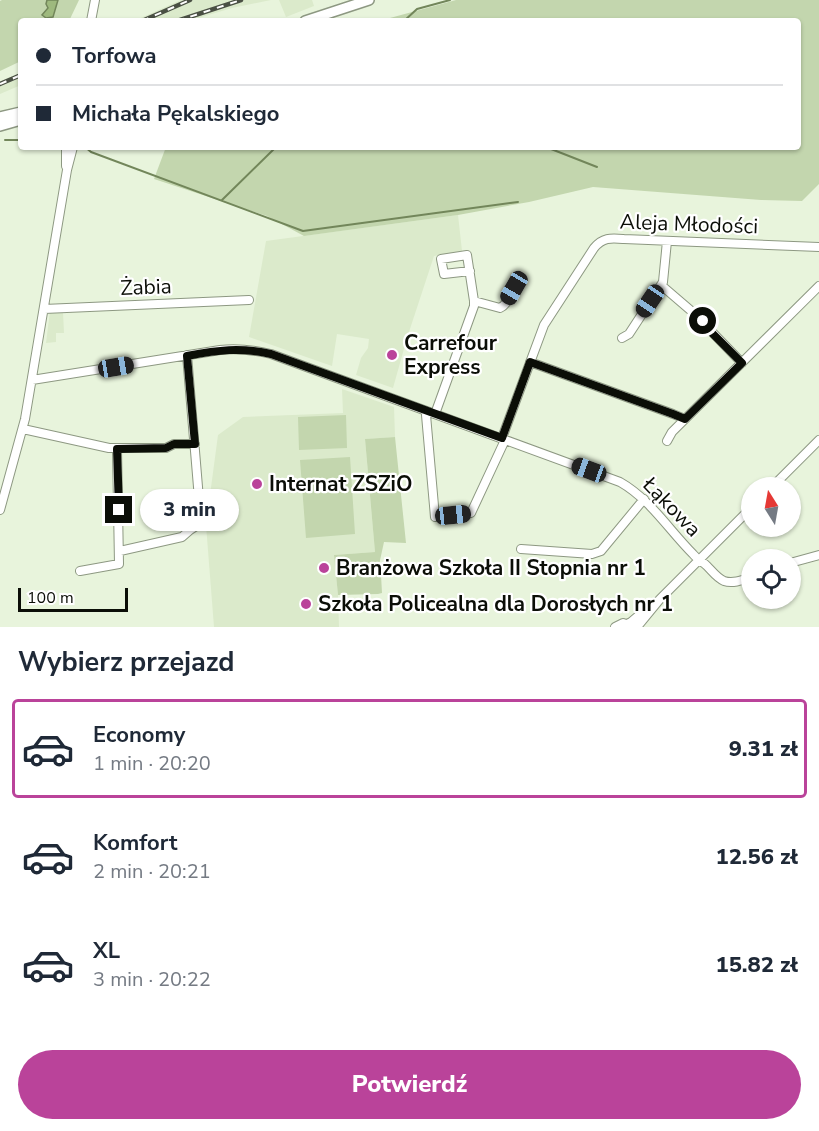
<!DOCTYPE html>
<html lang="pl">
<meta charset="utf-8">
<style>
:root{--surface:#fff;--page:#f6f6f7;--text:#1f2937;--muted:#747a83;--line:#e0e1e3;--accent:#ba439a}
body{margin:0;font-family:"Nunito Sans",sans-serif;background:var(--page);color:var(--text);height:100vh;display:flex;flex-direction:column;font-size:22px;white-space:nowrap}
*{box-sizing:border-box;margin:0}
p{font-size:20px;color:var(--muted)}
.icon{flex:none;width:33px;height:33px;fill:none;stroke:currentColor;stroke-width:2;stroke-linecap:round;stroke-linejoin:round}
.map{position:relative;height:627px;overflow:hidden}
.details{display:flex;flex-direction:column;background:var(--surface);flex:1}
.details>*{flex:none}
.banner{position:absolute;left:18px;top:18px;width:783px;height:132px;border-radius:6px;box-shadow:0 2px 4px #0004;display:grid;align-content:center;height:132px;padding:0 18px;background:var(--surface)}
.needle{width:39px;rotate:349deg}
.controls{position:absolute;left:741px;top:477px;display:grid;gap:12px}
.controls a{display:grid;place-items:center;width:60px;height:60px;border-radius:50%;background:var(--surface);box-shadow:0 2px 4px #0004;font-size:30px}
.scale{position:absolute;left:18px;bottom:15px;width:110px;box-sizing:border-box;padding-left:6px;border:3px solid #0b0e07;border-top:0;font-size:16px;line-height:21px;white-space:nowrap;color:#0b0e07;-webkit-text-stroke:4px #fff;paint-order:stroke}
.end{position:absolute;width:27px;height:27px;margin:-14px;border:8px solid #0b0e07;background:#fff;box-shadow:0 0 0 3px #fff}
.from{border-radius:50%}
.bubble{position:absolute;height:42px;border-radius:21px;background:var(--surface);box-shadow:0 2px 4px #0004;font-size:20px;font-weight:800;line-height:42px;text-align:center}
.car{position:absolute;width:18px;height:36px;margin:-18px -9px;border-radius:8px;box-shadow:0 0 4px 2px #0007;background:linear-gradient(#222 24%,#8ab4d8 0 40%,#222 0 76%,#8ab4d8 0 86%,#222 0)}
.banner b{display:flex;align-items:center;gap:21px;height:57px;font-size:22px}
.banner b+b{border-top:2px solid var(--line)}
.banner i{width:15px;height:15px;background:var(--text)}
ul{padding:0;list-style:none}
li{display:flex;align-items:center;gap:18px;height:99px;margin:0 12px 9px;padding:0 6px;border:3px solid transparent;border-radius:6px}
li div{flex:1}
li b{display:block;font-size:22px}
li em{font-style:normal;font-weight:800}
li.current{border-color:var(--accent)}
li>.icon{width:54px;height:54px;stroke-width:1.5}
h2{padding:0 18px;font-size:27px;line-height:72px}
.cta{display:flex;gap:12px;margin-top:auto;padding:12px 18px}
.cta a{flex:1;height:69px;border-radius:36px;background:var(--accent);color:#fff;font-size:24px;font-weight:800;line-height:69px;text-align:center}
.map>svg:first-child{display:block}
.built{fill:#dbeacb}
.green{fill:#c3d6ae}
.water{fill:#9eb97e;stroke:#72865a;stroke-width:1.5}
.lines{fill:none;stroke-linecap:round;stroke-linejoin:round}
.stream{stroke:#72865a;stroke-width:2}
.minor-casing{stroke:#8d9882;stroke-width:10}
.major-casing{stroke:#8d9882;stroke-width:12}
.minor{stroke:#fff;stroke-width:8}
.major{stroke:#fff;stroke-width:9}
.rail-casing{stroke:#4a5044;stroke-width:4.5}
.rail{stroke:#fff;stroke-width:2;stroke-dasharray:7;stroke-linecap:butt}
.route{stroke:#0b0e07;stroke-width:8}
.poi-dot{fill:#ba439a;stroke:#fff;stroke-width:2}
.labels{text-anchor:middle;stroke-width:4.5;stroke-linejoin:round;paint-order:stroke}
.street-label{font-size:21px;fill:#0b0e07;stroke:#fff}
.poi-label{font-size:21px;font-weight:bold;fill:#0b0e07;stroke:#fff;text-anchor:start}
</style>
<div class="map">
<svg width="819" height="627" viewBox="0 0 819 627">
<rect width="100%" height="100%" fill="#e8f4dc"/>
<!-- built -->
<path class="built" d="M 181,0 L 271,0 L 232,8 L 188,21 L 134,21 Z
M 279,0 L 312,0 L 314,6 L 286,17 Z
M 21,72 L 21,85 L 0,94 L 0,82 Z
M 458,215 L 462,251 L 434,256 L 407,338 L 393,388 L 356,375 L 361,358 L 368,348 L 369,339 L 337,334 L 332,366 L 249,337 L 266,241 Z
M 50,311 L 63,312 L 64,333 L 56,333 L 56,342 L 46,343 Z
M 342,389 L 394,407 L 395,437 L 365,439 L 375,552 L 334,555 L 338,595 L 339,627 L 214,627 L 206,525 L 218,435 L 243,417 L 343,413 Z"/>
<!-- green -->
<path class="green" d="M 2,0 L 47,0 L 46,4 L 48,8 L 46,12 L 46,18 L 50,18 L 54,15 L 58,0 L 79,0 L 69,21 L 21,21 L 21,61 L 0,71 L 0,1 Z
M 456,0 L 819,0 L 819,184 L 802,201 L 761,200 L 593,187 L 529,202 L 458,215 L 304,236 L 267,216 L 154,179 L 166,147 L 798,147 L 798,21 L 379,21 Z
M 346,415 L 347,448 L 299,450 L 298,417 Z
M 395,437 L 406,543 L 384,542 L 377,574 L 381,575 L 382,593 L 378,594 L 338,595 L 334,555 L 375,552 L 365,439 Z
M 350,457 L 355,534 L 306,538 L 300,460 Z"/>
<!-- water -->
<path class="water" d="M 47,0 L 58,0 L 53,17 L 46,18 L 42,15 L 48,8 L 46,4 Z"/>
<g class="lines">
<!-- stream -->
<path class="stream" d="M 404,21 L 417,9 L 450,0
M 5,140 L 21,140
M 85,147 L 91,152 L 303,231 L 518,202
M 546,147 L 597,167
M 222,200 L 276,147"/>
<defs>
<path id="minor" d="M 91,21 L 95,0
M 66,147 L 66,166
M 661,285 L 703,321 L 713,333 L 742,363
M 474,301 L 500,308 C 507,305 511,294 514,288
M 44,309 L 249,300
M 622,338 L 629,334 L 663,282 L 667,241
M 530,362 L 673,414 L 685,419
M 32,380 L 220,350 C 238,348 254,350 271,354 L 620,482 C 650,499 669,530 693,554 C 697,559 703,562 707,566 C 712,571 717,578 724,581 C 733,584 743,580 752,577
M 427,411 L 426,415 L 435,517 L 471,513 L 505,440
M 435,414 L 474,306 L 474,301 L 467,255 L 441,259 L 444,274 L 470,271
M 23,429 L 109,448 L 166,448 L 174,444 L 195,444
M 502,438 L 544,325 L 594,248 C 603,237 611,238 624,239 L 819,247
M 667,441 L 672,432 L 819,286
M 771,488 L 819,440
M 0,510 L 25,419 L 67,170 L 73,147
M 521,549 L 592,554 L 601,551 L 644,499
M 120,551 L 182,537 L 190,530 L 201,523 L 187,355
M 790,563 L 819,555
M 80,571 L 119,564 L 117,449
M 627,624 L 631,622 L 651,605
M 615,627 L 623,623 L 631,626
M 637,627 L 660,599 L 752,507"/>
<path id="major" d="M 305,21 L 369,0
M 0,117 L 21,112
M 0,126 L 21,120"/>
</defs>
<!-- minor casing -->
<use href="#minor" class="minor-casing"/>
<!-- major casing -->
<use href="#major" class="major-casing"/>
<!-- minor -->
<use href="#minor" class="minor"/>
<!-- major -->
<use href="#major" class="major"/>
<defs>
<path id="rail" d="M 142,21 L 190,0
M 177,21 L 241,0
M 0,84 L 21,75"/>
</defs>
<!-- rail casing -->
<use href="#rail" class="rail-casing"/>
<!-- rail -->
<use href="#rail" class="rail"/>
</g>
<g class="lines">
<!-- route -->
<path class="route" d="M 119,510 L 117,449 L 166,448 L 174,444 L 195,444 L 187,356 C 218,350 240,347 271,354 L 502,438 L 530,362 L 673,414 L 685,419 L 742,363 L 712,333 L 703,321"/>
</g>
<!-- markers -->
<g class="poi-dot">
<circle cx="392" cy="355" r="6"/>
<circle cx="257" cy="484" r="6"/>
<circle cx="324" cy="568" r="6"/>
<circle cx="306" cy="604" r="6"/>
</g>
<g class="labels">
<!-- street labels -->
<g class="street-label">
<text transform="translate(689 224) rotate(2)" y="7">Aleja Młodości</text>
<text transform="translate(146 287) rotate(-2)" y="7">Żabia</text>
<text transform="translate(672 507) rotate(46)" y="7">Łąkowa</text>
</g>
<!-- poi labels -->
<g class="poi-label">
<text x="404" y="350">Carrefour<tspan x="404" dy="24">Express</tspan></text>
<text x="269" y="491">Internat ZSZiO</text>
<text x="336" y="575">Branżowa Szkoła II Stopnia nr 1</text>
<text x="318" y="611">Szkoła Policealna dla Dorosłych nr 1</text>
</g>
</g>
</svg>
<div class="controls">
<a><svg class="needle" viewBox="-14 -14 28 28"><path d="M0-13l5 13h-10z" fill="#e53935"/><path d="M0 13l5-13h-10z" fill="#747a83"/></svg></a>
<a><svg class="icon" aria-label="locate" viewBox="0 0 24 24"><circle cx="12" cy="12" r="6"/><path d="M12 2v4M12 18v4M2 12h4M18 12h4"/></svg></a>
</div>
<div class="scale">100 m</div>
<i class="end from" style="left:703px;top:321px"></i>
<i class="end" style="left:119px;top:510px"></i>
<div class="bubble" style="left:140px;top:489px;width:99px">3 min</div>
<i class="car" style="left:514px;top:288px;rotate:210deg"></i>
<i class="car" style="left:650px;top:301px;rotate:214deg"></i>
<i class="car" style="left:116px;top:367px;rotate:81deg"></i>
<i class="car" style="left:589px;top:470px;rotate:290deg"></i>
<i class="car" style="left:453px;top:515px;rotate:84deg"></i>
<div class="banner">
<b><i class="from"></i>Torfowa</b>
<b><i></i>Michała Pękalskiego</b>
</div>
</div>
<section class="details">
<h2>Wybierz przejazd</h2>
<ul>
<li class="current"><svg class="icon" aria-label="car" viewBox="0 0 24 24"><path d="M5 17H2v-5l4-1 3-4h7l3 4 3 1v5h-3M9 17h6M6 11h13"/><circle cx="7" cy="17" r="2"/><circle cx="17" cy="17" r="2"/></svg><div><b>Economy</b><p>1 min · 20:20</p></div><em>9.31 zł</em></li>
<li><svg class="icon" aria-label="car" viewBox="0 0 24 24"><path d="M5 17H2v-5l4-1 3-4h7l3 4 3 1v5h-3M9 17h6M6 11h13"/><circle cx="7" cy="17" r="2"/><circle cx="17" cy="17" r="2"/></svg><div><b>Komfort</b><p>2 min · 20:21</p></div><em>12.56 zł</em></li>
<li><svg class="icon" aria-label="car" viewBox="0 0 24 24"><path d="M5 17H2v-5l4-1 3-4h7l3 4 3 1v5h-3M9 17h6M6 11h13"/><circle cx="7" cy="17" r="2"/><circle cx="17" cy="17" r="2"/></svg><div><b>XL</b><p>3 min · 20:22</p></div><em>15.82 zł</em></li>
</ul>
<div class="cta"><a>Potwierdź</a></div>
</section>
